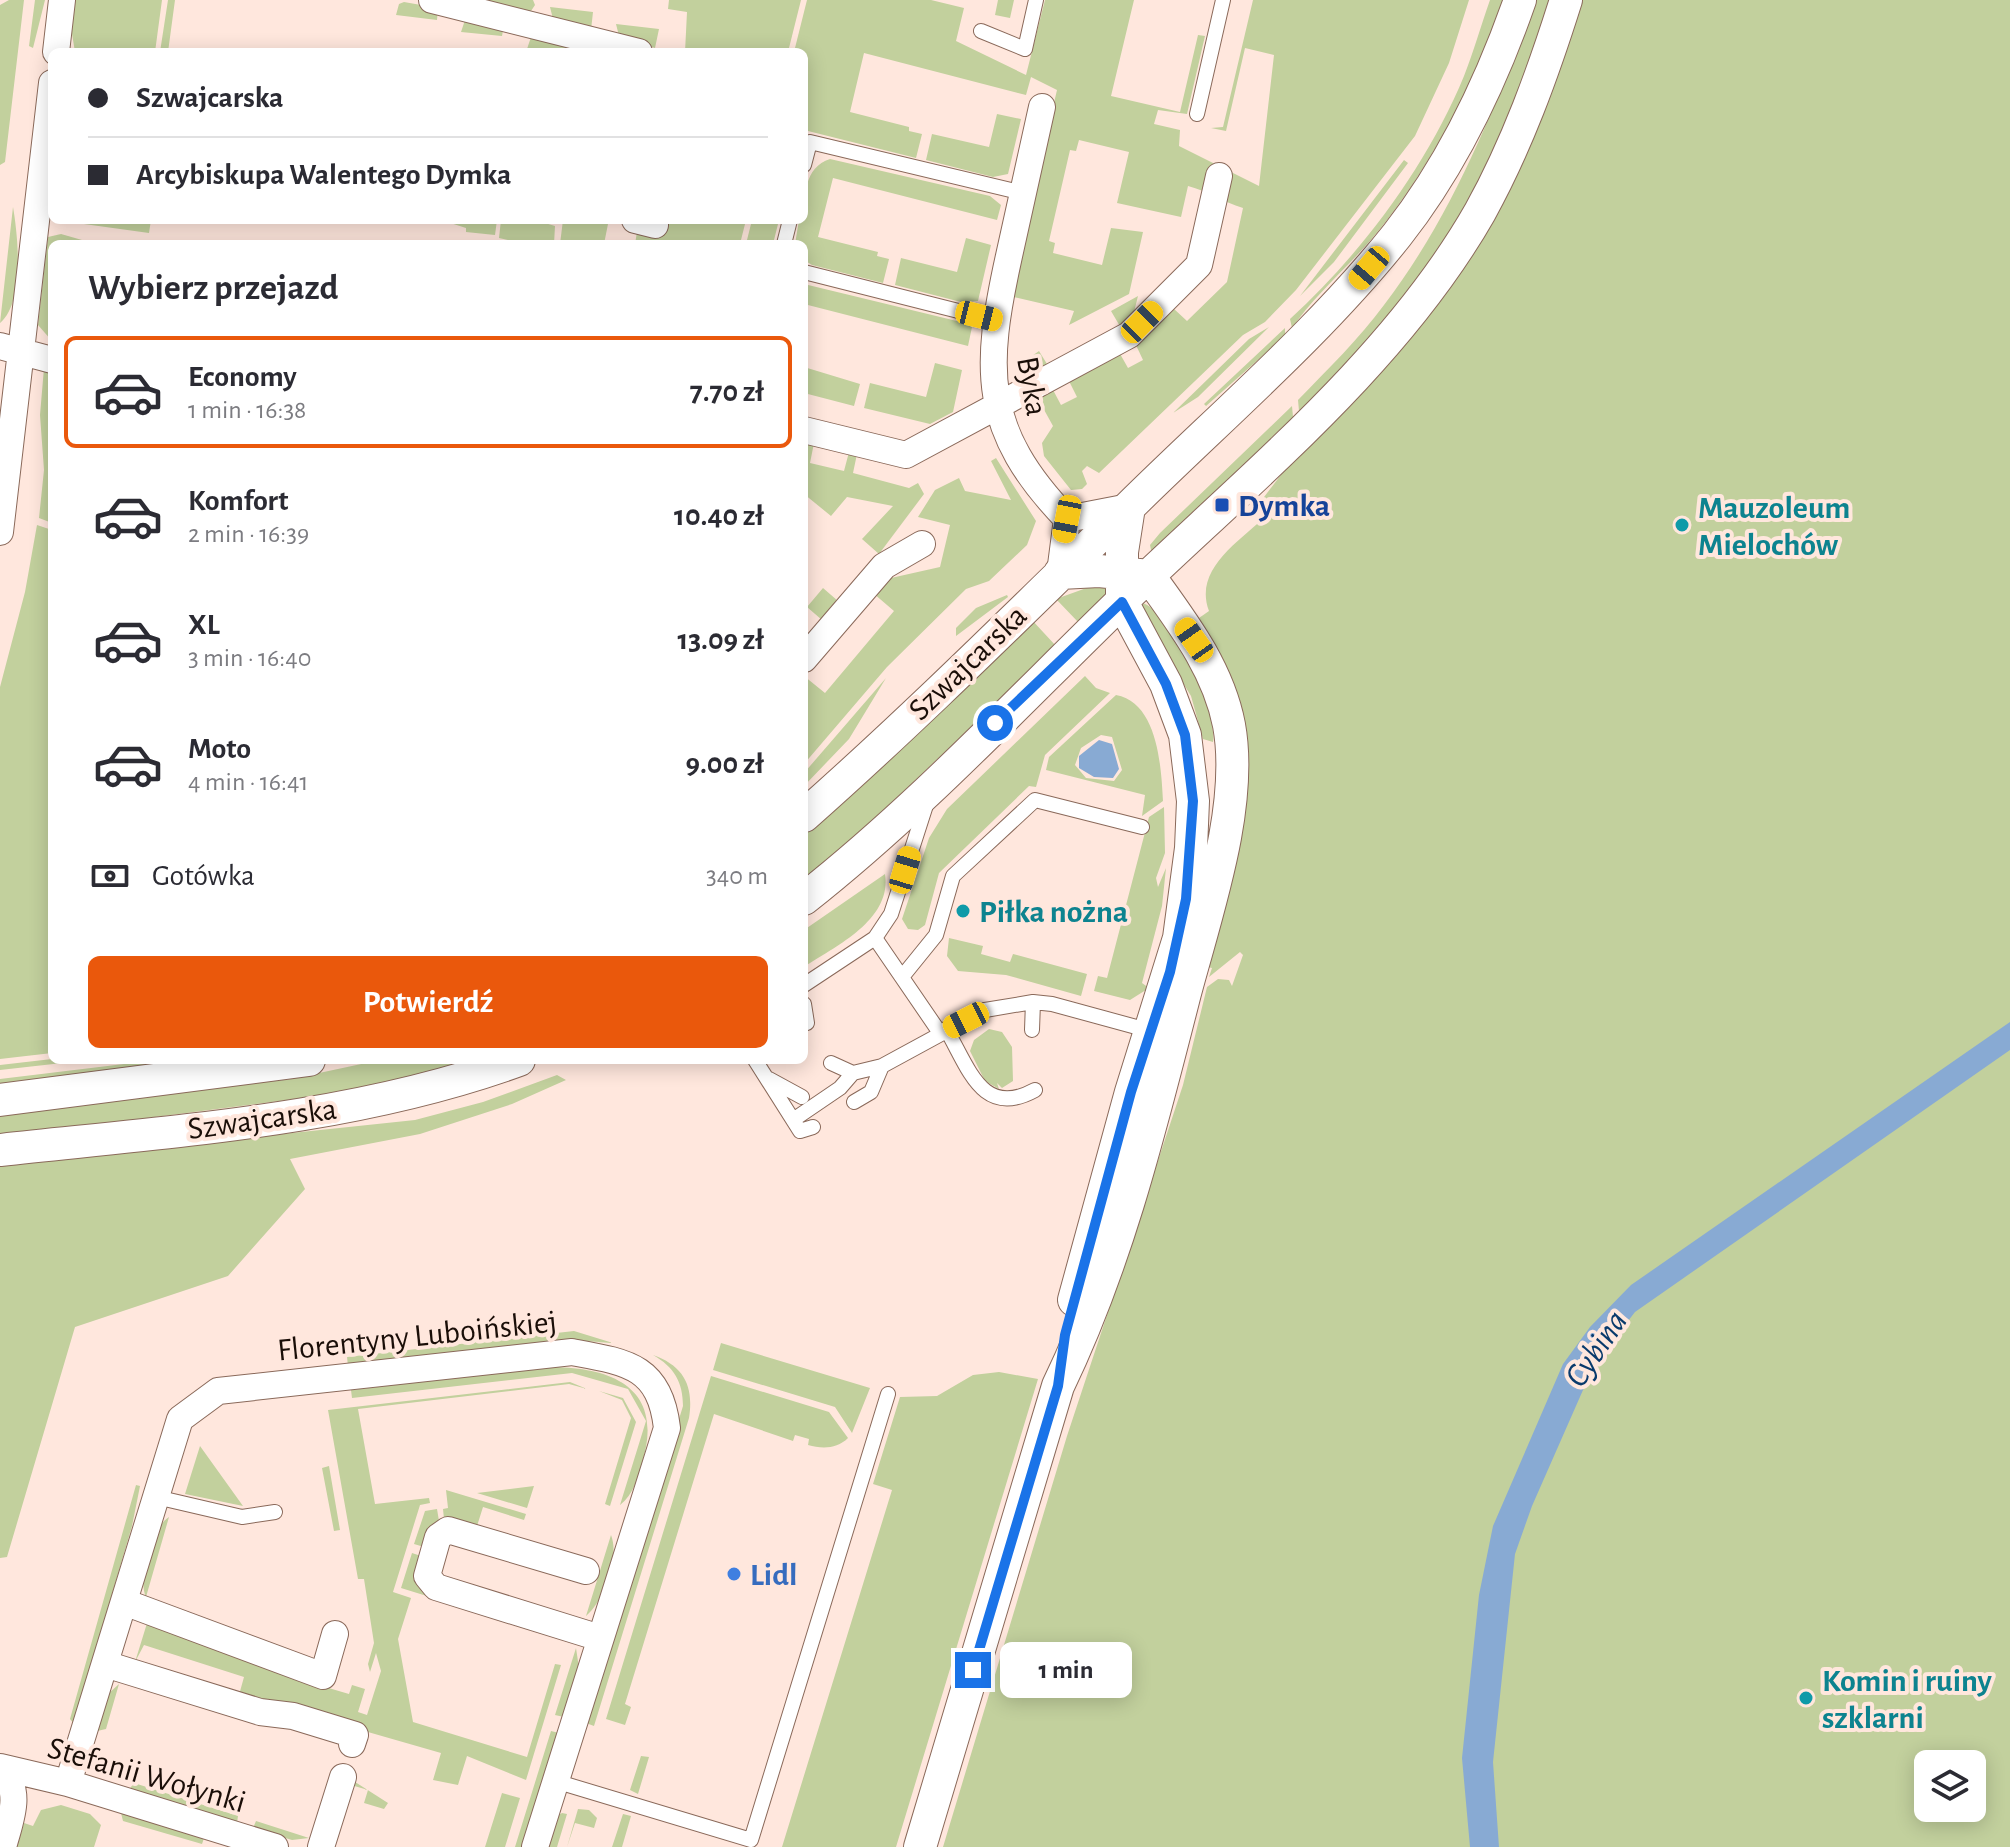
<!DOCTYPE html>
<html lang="pl">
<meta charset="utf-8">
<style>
:root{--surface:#fff;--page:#f7f7f7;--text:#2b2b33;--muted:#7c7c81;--line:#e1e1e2;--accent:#ea580c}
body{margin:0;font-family:"Alegreya Sans",sans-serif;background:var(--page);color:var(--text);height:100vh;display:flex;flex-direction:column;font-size:30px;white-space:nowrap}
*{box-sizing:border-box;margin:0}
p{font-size:26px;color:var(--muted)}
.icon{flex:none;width:44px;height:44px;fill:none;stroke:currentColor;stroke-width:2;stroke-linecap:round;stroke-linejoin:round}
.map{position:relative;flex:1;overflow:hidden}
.sheet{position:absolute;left:48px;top:240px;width:760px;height:824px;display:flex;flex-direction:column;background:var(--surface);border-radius:12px;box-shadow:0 4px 20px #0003}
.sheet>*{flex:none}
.guide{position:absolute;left:48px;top:48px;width:760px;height:176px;border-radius:12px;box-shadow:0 4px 20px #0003;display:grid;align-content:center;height:176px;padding:0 40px;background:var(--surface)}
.tools{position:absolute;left:1914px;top:1750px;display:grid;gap:16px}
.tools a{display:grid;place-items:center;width:72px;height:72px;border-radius:12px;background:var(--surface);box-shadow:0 4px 20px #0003;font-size:40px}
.end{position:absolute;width:36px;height:36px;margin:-18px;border:10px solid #1a73e8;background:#fff;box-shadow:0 0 0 4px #fff}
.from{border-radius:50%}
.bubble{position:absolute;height:56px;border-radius:12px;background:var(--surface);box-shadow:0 4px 20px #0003;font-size:26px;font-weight:700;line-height:56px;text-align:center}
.car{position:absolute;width:24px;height:48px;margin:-24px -12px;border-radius:10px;box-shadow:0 0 6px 2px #0007;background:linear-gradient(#f5c518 24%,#345 0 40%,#f5c518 0 76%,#345 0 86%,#f5c518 0)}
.guide b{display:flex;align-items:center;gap:28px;height:76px;font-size:30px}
.guide b+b{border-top:2px solid var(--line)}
.guide i{width:20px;height:20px;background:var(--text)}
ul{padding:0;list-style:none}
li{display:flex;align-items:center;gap:24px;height:112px;margin:0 16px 12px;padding:0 24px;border:4px solid transparent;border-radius:12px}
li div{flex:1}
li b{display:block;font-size:30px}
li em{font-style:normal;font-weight:700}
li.on{border-color:var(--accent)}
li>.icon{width:72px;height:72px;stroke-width:1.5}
h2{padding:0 40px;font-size:36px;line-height:96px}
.pay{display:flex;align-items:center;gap:20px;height:88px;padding:0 40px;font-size:30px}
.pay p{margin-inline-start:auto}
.primary-button{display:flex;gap:16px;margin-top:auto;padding:16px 40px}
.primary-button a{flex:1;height:92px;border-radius:12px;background:var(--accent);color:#fff;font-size:32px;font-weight:700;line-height:92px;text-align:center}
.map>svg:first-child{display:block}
.green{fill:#c2d09d;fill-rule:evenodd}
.water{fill:#88aad3}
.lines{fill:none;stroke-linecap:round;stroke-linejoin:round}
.service-casing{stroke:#8a695a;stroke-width:16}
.minor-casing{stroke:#8a695a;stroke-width:28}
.tertiary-casing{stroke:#8a695a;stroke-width:34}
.service{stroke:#fff;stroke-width:14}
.minor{stroke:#fff;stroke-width:26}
.tertiary{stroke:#fff;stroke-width:32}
.route{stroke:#1a73e8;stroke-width:10}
.transit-dot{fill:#1a4fb4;stroke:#ffe7dd;stroke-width:3}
.culture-dot{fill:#0f9aa8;stroke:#ffe7dd;stroke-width:3}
.shop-dot{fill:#3f7fe0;stroke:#ffe7dd;stroke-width:3}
.labels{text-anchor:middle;stroke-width:8;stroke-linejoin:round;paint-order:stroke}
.street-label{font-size:32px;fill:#1a0e08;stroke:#ffe7dd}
.transit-label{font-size:32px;font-weight:bold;fill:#164399;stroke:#ffe7dd;text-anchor:start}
.culture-label{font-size:32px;font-weight:bold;fill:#0d838f;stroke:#ffe7dd;text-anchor:start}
.shop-label{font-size:32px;font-weight:bold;fill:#366cbe;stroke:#ffe7dd;text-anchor:start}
.water-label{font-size:34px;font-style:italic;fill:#093a6c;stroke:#ffe7dd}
</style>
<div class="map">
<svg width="2010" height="1847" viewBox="0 0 2010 1847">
<rect width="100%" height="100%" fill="#ffe7dd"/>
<!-- green -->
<path class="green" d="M 9,0 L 24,0 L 5,162 L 0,165 L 0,5 Z
M 35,0 L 45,0 L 33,48 L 29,46 Z
M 75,0 L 162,0 L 155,52 L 75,52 L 71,28 Z
M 168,0 L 175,0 L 168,52 L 160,52 Z
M 485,0 L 533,0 L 535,5 L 529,14 Z
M 669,0 L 801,0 L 788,52 L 685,52 L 687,12 L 668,9 Z
M 807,0 L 931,0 L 964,8 L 956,41 L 1026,75 L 1045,0 L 1134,0 L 1111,96 L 1180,112 L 1198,35 L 1205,36 L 1187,114 L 1158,110 L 1154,124 L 1180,130 L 1179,146 L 1259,186 L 1274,55 L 1245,48 L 1226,131 L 1211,128 L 1223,127 L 1253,0 L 1469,0 L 1449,63 L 1415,136 L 1296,290 L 1265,322 L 1243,335 L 1099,473 L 1087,466 L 1082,471 L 1087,484 L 1082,489 L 1071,490 L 1044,456 L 1042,443 L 1053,426 L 1037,397 L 1052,388 L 1061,405 L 1077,397 L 1068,379 L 1119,352 L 1128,368 L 1143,360 L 1135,343 L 1173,308 L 1187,321 L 1227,282 L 1243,208 C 1223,202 1208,191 1188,186 L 1181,217 L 1117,203 L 1129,152 L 1079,140 L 1076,151 L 1070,150 L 1049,241 L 1055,243 L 1053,253 L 1102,265 L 1111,228 L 1143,232 L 1129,294 L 1069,325 L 1074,311 L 1009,296 L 1057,90 L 1031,77 L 1026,95 L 864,53 L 850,112 L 909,127 L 909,131 L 922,134 L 916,158 L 804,130 L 804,52 L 794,52 Z
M 998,0 L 1014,0 L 1010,18 L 995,15 Z
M 1490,0 L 1505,0 C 1472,84 1439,153 1384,224 C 1356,260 1316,293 1292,328 L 1290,319 C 1362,253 1427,166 1464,76 C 1474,51 1481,25 1490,0 Z
M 1535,0 L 1551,0 C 1532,58 1512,116 1485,171 C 1440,263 1371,339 1299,411 L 1298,400 C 1328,369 1359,339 1384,305 C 1454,213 1495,108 1535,0 Z
M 1580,0 L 2010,0 L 2010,1847 L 943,1847 L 1067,1436 L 1183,1085 L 1207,987 L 1218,979 L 1229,980 L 1232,986 L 1243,955 L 1240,952 L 1209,977 L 1212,968 L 1199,965 L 1242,710 L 1228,670 L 1199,618 L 1209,611 C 1193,569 1240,541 1267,515 L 1258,505 L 1299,451 L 1368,381 ZM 1928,1764 L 1972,1764 L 1972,1808 L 1928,1808 Z
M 404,2 L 438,8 L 437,20 L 396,15 L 399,4 Z
M 550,7 L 593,12 L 591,30 L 553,19 Z
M 465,20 L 504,25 L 502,36 L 461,32 Z
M 616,24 L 659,29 L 655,48 L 619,36 Z
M 531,37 L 570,42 L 569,52 L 527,49 Z
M 997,114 L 1021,119 L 1008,174 L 993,177 L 926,160 L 932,134 L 989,147 Z
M 830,159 L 990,196 L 1001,205 L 997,220 L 833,178 L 818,237 L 878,252 L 877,256 L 889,259 L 883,283 L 812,265 L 804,260 L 804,244 L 795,244 L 799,220 L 804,220 C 804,197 804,167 830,159 Z
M 1404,160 L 1408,163 L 1334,262 L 1300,296 Z
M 13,207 C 18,236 25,302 0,323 Z
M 55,220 L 151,220 L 149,233 Z
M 441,220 L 497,220 L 495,235 L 466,232 L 466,228 Z
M 501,220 L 535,220 L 555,226 L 554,244 L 526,244 L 499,238 Z
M 563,220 L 608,224 L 604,244 L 560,244 Z
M 663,220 L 746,220 L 740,244 L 635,244 L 637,232 L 660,237 Z
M 752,220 L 779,220 L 773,244 L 746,244 Z
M 61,234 L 96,244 L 52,244 L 52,341 L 38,325 L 48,237 Z
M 966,238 L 991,245 L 978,301 L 961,302 L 895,285 L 901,258 L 957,272 Z
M 804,284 L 965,323 L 972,327 L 968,346 L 804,304 Z
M 1138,296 L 1133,316 L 1121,328 L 1111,311 Z
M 1269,327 L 1198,397 L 1173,413 L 1249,339 Z
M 1285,328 L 1285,336 L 1206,406 L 1204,404 Z
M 1039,351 L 1047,364 L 1030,377 L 1029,358 Z
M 935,363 L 962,370 L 953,412 L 930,424 L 864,408 L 870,383 L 926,397 Z
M 804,367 L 860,384 L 854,406 L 804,393 Z
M 44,368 L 52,369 L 52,523 L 39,518 L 44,470 L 40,415 Z
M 1292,406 L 1293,417 L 1155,551 L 1151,550 L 1150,545 L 1160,533 Z
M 807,442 L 814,443 L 810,463 L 844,471 L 849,452 L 857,454 L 853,473 L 909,488 L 918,483 L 924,494 L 879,554 L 862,539 L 893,506 L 847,497 L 831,516 L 804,494 Z
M 996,458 L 1036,521 L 1027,545 L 989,581 L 966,589 L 887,667 L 804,764 L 804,676 L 825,693 L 894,611 L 873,593 L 891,578 L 940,567 L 950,525 L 918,517 L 935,490 L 959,478 L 965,491 L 1011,500 L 991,461 Z
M 37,525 L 52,530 L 52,1053 L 0,1059 L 0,687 L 25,592 Z
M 1092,586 L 1105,587 L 1108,593 L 1079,623 L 1056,599 Z
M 823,588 L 838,601 L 822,620 L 807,607 Z
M 1007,595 L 1008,597 L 956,636 L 956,628 L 976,608 Z
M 1142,603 C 1170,609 1219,714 1213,742 L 1203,739 L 1191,696 L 1150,629 Z
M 1031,619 L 1056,646 L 865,828 L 804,881 L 804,835 Z
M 1085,676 L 1096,688 L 1110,693 L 1045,755 L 1036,787 L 1029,786 L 939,873 L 925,925 L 918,930 L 908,929 L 902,919 L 929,838 L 947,809 Z
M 886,678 L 849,739 L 804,786 L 804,773 Z
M 1116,695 C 1158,703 1161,766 1163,801 L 1142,816 L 1145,795 L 1046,770 L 1049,757 ZM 1101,735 L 1112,737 L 1122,770 L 1114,781 L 1086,778 L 1075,765 L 1081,748 Z
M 1164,807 L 1165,853 L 1156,878 L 1158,887 L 1166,868 L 1162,906 L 1142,983 L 1149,988 L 1130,1000 L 1094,991 L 1098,976 L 1107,978 L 1149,817 Z
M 885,874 C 892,920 836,946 804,967 L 804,930 Z
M 949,938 L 983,946 L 981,954 L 1010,962 L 1013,954 L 1087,974 L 1081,996 L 1006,975 L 958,971 L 947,956 Z
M 989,1029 L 1002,1032 L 1012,1047 L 1013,1081 L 1002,1088 L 997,1083 L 999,1089 L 985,1081 L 970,1051 L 974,1040 Z
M 52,1059 L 89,1060 L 0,1070 L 0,1065 Z
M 157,1060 L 198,1060 L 0,1084 L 0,1079 Z
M 380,1060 L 477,1060 L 349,1092 L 0,1137 L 0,1114 L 291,1079 Z
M 557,1075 L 566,1080 L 512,1104 L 420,1134 L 290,1159 L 305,1189 L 228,1276 L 75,1327 L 7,1557 L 0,1558 L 0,1164 L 415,1120 L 483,1102 Z
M 574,1331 L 613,1343 L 571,1340 L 348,1366 L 347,1357 Z
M 721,1343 L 870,1388 L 852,1433 L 835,1407 L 713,1370 Z
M 653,1355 C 684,1366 694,1386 689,1418 L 594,1726 L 586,1723 L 683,1406 C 683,1382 674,1367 653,1355 Z
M 549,1367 C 614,1367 665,1389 642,1463 C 637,1479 634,1494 620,1505 L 646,1421 L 628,1389 L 572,1373 L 352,1398 L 351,1390 Z
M 999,1372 L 1038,1379 L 896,1847 L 782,1847 L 892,1490 L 873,1484 L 900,1397 L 937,1396 L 973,1375 Z
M 711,1376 L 829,1412 L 848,1438 C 837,1449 822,1449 808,1445 L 809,1439 L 795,1435 L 793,1441 L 714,1414 L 625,1704 L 631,1707 L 625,1725 L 606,1719 Z
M 570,1382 L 587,1389 L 569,1384 L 358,1409 L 375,1504 L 429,1498 L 430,1503 L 420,1505 L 393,1592 L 411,1598 L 398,1639 L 413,1722 L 527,1757 L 555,1664 L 561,1665 L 526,1780 L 467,1756 L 458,1785 L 433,1780 L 441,1753 L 239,1695 L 244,1677 L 144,1645 L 135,1662 L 148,1620 L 332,1689 L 349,1694 L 352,1685 L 365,1689 L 358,1712 L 367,1715 L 381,1671 L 376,1653 L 370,1672 L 368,1664 L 374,1643 L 364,1579 L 358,1579 L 328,1410 Z
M 599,1391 L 623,1398 L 636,1422 L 610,1506 L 605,1504 L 631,1418 L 622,1400 Z
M 200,1446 L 243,1506 L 185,1494 Z
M 329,1466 L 340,1530 L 334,1531 L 322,1468 Z
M 136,1485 L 140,1486 L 132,1526 L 74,1724 L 70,1719 Z
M 534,1486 L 527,1508 L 477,1493 Z
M 446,1490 L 526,1514 L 524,1520 L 483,1507 L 477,1526 L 444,1519 L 443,1509 L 448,1508 Z
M 437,1509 L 439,1521 L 424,1547 L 414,1544 L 425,1511 Z
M 169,1517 L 146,1597 C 137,1578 151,1528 169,1517 Z
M 611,1535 C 620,1557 604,1601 586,1616 Z
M 412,1553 L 421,1556 L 418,1585 L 430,1597 L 401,1588 Z
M 576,1648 L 579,1668 L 564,1717 L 555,1715 Z
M 119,1684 L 106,1729 L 97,1731 L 108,1694 Z
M 551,1731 L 559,1733 L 524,1847 L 515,1847 Z
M 641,1756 L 649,1757 L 638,1794 L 630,1790 Z
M 352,1780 L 388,1803 L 384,1809 L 364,1803 L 368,1790 L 351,1785 Z
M 134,1783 L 238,1816 L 237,1823 L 128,1791 Z
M 502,1793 L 520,1798 L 505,1847 L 485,1847 Z
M 61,1805 L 90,1814 L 101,1825 L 94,1847 L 17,1847 L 24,1823 L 33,1826 L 41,1810 Z
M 578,1809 L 589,1810 L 597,1818 L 594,1828 L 575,1823 L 567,1847 Z
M 121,1813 L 204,1838 L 202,1844 L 123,1821 Z
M 562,1813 L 567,1814 L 557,1847 L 548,1847 L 557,1816 Z
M 623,1814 L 631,1816 L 622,1847 L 612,1847 Z
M 256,1821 L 309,1838 L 292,1840 L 253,1828 Z"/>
<!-- water -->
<path class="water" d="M 1099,740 L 1112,744 L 1119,769 L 1113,778 L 1094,777 L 1079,768 L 1079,756 Z
M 2010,1022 L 2010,1050 L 1635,1312 L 1594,1365 L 1532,1506 L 1515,1554 L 1493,1762 L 1499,1847 L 1470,1847 L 1462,1758 L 1479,1595 L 1493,1526 L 1563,1364 L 1590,1327 L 1631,1285 Z"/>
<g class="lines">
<defs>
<path id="service" d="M 981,31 L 1025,49 L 1036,0
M 1197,114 L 1223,0
M 804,165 L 810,142 L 1023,193
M 784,244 L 790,220
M 804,272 L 994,320
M 875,938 L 940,1033
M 902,977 L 936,935 L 953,876 L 1035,800 L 1142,827
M 804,985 L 875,938 L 891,914 L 927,802
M 804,1004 L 807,1023
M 946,1029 C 969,1068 982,1119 1035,1090
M 1032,1030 L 1033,1002
M 755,1060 L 800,1131 L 813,1127
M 831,1063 L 853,1073
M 769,1079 L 802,1097
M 854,1102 L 871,1092 L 882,1066
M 793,1120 L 840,1088 L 853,1073 L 882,1066 L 985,1010 L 1033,1002 L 1052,1004 L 1151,1031
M 156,1497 L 242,1517 L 275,1512
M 555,1781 L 751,1840 L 888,1394"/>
<path id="minor" d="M 432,0 L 639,52
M 56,52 L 62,0
M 1042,107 C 1031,157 1020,206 1009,256 C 984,369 981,430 1067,519
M 635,220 L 655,225
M 0,346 L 52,360
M 804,430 L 906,455 L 1129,335 L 1199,265 L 1219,176
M 1067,519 L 1129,507
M 0,532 L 52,83
M 1060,573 L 1067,519
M 804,659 L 884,566 L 922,544
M 586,1571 L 448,1530 L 438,1537 L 427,1576 L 436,1587 L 600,1638
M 124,1602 L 323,1676 L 335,1634
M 105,1664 L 260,1712 L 293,1716 L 355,1735 L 352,1744
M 0,1767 L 68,1783 L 275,1847
M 0,1769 C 24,1790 10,1821 3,1847
M 68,1783 L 180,1419 L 218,1391 L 572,1352 C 627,1362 660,1366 667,1428 L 535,1847
M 321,1847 L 343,1777"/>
<path id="tertiary" d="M 804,816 C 916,717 1022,611 1129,507 C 1219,418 1318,334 1397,235 C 1452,165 1491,83 1520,0
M 804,899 C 917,810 1018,702 1121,602 C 1245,482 1394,363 1480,212 C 1517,145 1543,73 1566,0
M 0,1100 L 309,1060
M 0,1150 C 174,1131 354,1120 519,1060
M 1074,1300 L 1131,1092 L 1179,938 L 1191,848 L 1193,801 L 1185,735 L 1166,684 L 1122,602 L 1122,552 L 1129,507
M 920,1847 L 1058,1386 C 1118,1262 1151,1126 1185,993 C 1206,914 1244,806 1229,725 C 1218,668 1182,622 1149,576 L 1099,571 L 1060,573"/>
</defs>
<!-- service casing -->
<use href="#service" class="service-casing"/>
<!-- minor casing -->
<use href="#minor" class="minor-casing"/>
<!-- tertiary casing -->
<use href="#tertiary" class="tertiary-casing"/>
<!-- service -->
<use href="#service" class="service"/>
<!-- minor -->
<use href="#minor" class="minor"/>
<!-- tertiary -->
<use href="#tertiary" class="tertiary"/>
</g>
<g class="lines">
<!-- route -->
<path class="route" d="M 973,1670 L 1058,1386 L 1065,1335 L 1131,1092 L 1170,972 L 1186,899 L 1193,801 L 1185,735 L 1166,684 L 1122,602 L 995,723"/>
</g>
<!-- markers -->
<rect class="transit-dot" x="1214" y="497" width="16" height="16" rx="4"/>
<g class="culture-dot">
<circle cx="1682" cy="525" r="8"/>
<circle cx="963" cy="911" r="8"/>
<circle cx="1806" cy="1698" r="8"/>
</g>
<circle class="shop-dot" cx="734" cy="1574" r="8"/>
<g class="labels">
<!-- street labels -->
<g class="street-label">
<text transform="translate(1033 386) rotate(80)" y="11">Byka</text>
<text transform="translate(967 662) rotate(-44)" y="11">Szwajcarska</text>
<text transform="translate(262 1118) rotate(-8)" y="11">Szwajcarska</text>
<text transform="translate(417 1335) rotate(-6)" y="11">Florentyny Luboińskiej</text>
<text transform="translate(147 1774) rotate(16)" y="11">Stefanii Wołynki</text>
</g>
<!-- transit labels -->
<g class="transit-label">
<text x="1238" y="516">Dymka</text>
</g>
<!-- culture labels -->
<g class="culture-label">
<text x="1698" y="518">Mauzoleum<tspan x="1698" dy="37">Mielochów</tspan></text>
<text x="979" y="922">Piłka nożna</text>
<text x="1822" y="1691">Komin i ruiny<tspan x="1822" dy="37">szklarni</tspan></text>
</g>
<!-- shop labels -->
<g class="shop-label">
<text x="750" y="1585">Lidl</text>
</g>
<!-- water labels -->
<g class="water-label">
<text transform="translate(1595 1348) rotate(-56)" y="12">Cybina</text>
</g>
</g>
</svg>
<div class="tools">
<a><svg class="icon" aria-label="layers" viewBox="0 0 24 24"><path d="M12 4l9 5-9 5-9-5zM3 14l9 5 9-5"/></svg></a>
</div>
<i class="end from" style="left:995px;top:723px"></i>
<i class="end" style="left:973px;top:1670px"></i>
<div class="bubble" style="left:1000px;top:1642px;width:132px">1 min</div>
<i class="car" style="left:1369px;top:268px;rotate:220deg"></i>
<i class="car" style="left:979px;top:316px;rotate:104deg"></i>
<i class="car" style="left:1142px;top:322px;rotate:45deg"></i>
<i class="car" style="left:1067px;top:519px;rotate:191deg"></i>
<i class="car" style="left:1194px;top:640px;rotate:325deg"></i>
<i class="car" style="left:905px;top:870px;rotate:17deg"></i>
<i class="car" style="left:966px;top:1020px;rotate:243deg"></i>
<div class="guide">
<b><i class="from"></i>Szwajcarska</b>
<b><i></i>Arcybiskupa Walentego Dymka</b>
</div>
<section class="sheet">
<h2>Wybierz przejazd</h2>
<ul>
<li class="on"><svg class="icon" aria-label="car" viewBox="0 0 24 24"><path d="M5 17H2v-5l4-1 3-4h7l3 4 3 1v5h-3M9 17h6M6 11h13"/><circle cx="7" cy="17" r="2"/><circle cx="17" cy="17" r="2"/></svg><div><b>Economy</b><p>1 min · 16:38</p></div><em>7.70 zł</em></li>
<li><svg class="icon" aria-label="car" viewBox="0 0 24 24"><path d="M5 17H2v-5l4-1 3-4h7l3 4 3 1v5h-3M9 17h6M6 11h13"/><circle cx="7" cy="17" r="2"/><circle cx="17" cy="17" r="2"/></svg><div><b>Komfort</b><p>2 min · 16:39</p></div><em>10.40 zł</em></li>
<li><svg class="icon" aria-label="car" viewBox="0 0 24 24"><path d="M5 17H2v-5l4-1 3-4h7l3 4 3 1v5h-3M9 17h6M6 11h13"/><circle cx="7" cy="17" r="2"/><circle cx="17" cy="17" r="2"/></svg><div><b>XL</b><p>3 min · 16:40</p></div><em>13.09 zł</em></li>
<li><svg class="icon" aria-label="car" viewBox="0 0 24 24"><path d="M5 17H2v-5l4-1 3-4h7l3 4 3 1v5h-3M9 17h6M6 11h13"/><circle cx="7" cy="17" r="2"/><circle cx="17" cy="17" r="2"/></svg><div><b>Moto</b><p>4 min · 16:41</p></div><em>9.00 zł</em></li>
</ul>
<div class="pay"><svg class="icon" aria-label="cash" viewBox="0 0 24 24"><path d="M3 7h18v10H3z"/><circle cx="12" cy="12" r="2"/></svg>Gotówka<p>340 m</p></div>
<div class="primary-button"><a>Potwierdź</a></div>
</section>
</div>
